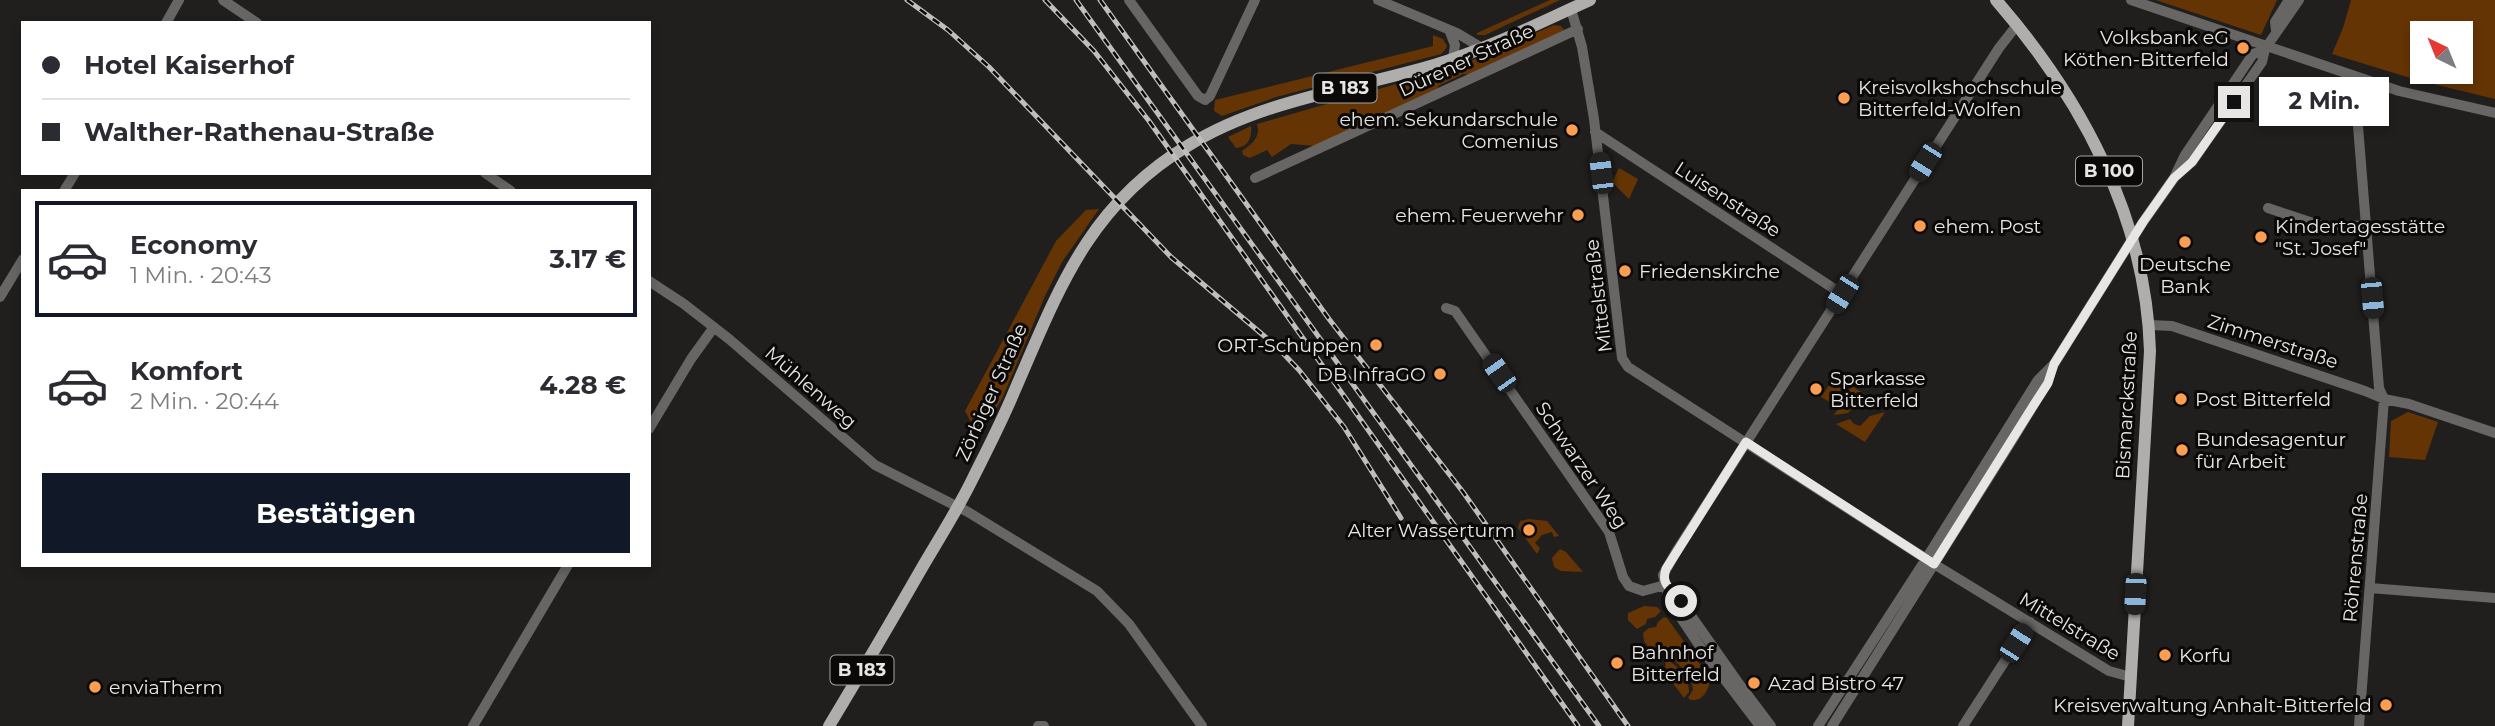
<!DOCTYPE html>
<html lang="de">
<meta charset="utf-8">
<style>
:root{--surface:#fff;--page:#f2f2f3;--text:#2b2b33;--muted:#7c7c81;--line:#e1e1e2;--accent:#111827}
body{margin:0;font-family:Montserrat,sans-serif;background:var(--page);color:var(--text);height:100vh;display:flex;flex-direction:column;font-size:26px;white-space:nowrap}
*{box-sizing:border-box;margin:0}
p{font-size:23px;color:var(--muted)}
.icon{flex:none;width:38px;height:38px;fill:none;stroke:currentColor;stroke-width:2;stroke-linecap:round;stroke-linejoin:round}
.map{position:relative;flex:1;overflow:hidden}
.drawer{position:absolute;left:21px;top:189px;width:630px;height:378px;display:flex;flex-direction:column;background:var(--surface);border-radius:0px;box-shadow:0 4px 10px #0003}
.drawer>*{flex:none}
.top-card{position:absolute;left:21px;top:21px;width:630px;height:154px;border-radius:0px;box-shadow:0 4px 10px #0003;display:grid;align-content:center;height:154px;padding:0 21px;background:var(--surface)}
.needle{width:46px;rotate:317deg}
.controls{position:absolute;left:2410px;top:21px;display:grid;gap:14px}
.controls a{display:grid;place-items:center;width:63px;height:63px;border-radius:0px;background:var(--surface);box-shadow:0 4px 10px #0003;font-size:35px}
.end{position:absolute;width:32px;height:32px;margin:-16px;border:9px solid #e8e6e5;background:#111;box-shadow:0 0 0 4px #111}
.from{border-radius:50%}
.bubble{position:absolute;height:49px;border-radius:0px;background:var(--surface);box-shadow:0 4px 10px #0003;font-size:23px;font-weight:700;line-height:49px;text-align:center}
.car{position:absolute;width:21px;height:42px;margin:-21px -10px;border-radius:9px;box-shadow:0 0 5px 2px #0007;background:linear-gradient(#222 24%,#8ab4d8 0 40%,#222 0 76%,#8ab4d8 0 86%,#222 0)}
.top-card b{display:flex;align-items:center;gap:24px;height:66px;font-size:26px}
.top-card b+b{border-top:2px solid var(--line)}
.top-card i{width:18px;height:18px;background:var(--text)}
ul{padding:12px 0 0;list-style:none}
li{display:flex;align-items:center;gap:21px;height:116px;margin:0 14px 10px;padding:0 7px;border:4px solid transparent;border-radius:0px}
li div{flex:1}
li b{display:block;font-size:26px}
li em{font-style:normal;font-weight:700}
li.current{border-color:var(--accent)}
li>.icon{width:63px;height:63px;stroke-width:1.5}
.primary-button{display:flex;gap:14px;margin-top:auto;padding:14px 21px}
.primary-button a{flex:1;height:80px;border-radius:0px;background:var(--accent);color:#fff;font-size:28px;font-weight:700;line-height:80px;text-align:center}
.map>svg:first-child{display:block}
.green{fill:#653404;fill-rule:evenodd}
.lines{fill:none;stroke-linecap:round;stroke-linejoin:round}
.minor{stroke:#676665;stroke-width:10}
.major{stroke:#b0aeac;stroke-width:12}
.rail-casing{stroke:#c0bebd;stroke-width:5}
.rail{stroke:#0a0908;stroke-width:2.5;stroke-dasharray:8;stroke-linecap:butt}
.route{stroke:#e8e6e5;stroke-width:9}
.poi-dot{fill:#fc9e52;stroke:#0a0908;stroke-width:2.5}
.labels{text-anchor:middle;stroke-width:6;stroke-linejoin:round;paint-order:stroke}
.shield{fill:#0a0908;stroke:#a5a4a3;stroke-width:2}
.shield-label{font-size:18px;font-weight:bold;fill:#e8e6e5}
.poi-label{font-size:19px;fill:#e8e6e5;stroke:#0a0908;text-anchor:start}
.street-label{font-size:19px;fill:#e8e6e5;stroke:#0a0908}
</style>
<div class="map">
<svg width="2495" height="726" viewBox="0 0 2495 726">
<rect width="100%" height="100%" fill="#211f1d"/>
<!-- green -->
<path class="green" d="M 1550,0 L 1560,0 L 1485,35 L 1477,35 L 1477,33 Z
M 2156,0 L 2277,0 L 2261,35 Z
M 2351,0 L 2495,0 L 2495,99 L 2417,80 L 2332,54 L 2343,28 ZM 2422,33 L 2460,33 L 2460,72 L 2422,72 Z
M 1554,25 L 1561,26 L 1564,30 L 1471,75 L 1463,74 L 1438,86 L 1439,90 L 1316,146 L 1291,144 L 1272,157 L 1267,150 L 1250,158 L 1243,155 L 1242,151 C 1252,144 1261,137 1257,124 L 1459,66 Z
M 1433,35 L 1443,39 L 1447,46 L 1445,50 L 1441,54 L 1276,97 L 1222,116 L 1214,111 L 1215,100 L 1433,46 Z
M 1251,126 C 1252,137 1249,147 1236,148 L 1228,137 Z
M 1619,168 L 1638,179 L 1629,199 L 1612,182 Z
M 1099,209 L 1062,262 L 1045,296 L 1002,399 L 979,437 L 965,411 L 1056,241 L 1086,210 Z
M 1831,382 L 1842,389 L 1831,406 L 1829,405 L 1830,402 L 1821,397 Z
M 1852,386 L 1882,405 L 1868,409 L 1863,404 L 1857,403 L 1848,413 L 1834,415 Z
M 1885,412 L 1865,442 L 1836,424 L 1850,419 L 1854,424 L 1860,426 L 1870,416 Z
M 2408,412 L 2438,422 L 2425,460 L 2389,457 L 2391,421 Z
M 1529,519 L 1547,521 L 1559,536 L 1554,537 L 1552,532 L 1542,535 L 1535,543 L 1540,548 L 1537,554 L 1518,528 L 1520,521 Z
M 1560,549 L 1566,552 L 1583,572 L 1561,571 L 1554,567 L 1552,558 Z
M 1644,606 L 1657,607 L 1661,611 L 1655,617 L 1647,619 L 1646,624 L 1637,629 L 1628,620 L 1628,613 Z
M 1664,617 L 1667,618 L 1700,664 L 1700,667 L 1690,674 C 1677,666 1671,651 1653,653 L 1644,641 L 1643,633 L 1649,628 L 1656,627 L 1658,622 Z
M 1665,658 C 1677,665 1689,677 1689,692 L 1684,698 L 1666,674 Z
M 1705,668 L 1711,678 C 1708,689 1705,701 1691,700 L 1688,698 L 1693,690 L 1691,679 Z"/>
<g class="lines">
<!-- minor -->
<path class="minor" d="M 223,0 L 257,23
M 1129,0 L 1198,96 L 1205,100 L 1210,96 L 1255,0
M 1378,0 L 1457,33 L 1482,48
M 2131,0 L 2399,91 L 2495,113
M 1571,9 L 1582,47 L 1594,119 L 1622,358 L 1628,367 L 1934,564 L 2109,671 L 2131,677
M 166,23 L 179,0
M 2276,30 L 2275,22 L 2289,0
M 1450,32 L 1455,45 L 1453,58
M 2354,76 L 2379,388 L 2384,399 L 2359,726
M 1595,132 L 1842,294
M 485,173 L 511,191
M 2177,175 L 2192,162 L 2262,62 L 2265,49 L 2299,0
M 1255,178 L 1578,29
M 64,191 L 75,173
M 2268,208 L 2325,227 L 2337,225 L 2365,226
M 649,281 L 684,304 L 729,339 L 875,465 L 968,512 L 1097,591 L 1129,624 L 1202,726
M 0,297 L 23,259
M 1446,308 L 1455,311 L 1609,532 L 1623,577 L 1629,586 L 1643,591 L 1665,585
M 2149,325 L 2172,326 L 2365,391 L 2384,399 L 2409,404 L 2495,433
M 649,429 L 691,359 L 714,327
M 1665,585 L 1675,593 L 1737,681 L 1771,726
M 2370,588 L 2495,598
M 473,726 L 568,565
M 1038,726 L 1044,726
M 1760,726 L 1703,651 L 1669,600 L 1663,575 L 1676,552 L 1999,48 L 2017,25
M 1818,726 L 1926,559 L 2038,380 L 2054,364 L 2143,222 L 2174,178 L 2185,155 L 2253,54 L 2265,49
M 1832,726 L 2011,442 L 2047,383 L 2053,366
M 1963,726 L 2030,622"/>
<!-- major -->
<path class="major" d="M 1996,0 C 2082,99 2146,218 2150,351 L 2128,726
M 829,726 C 861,673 892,620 923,566 C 940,537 958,509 973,478 C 987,450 1002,421 1014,392 C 1058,291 1088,205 1189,145 C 1262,100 1353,89 1434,65 C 1488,49 1539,23 1590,0"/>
<defs>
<path id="rail" d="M 907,0 L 948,30 L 989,67 L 1171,257 L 1276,346 L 1299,370 L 1344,427 L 1401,518
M 1045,0 L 1094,51 L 1149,121 L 1578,726
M 1076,0 L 1599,726
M 1100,0 L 1329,319 L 1463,492 L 1628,726"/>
</defs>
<!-- rail casing -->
<use href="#rail" class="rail-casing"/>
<!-- rail -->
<use href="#rail" class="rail"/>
</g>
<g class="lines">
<!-- route -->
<path class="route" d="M 1681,601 C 1673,589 1660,586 1666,569 L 1746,442 L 1934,564 L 2035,403 L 2048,383 L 2054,364 L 2143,222 L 2174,178 L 2192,162 L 2234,102"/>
</g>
<!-- markers -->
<g class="poi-dot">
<circle cx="2243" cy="48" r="7"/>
<circle cx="1844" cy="98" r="7"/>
<circle cx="1572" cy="130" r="7"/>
<circle cx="1578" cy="215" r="7"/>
<circle cx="1920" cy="226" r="7"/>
<circle cx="2261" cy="237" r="7"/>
<circle cx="2185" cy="242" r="7"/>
<circle cx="1625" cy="271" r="7"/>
<circle cx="1376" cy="345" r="7"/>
<circle cx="1440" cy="374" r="7"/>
<circle cx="1816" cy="389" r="7"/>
<circle cx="2181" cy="399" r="7"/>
<circle cx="2182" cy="450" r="7"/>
<circle cx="1529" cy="530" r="7"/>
<circle cx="2165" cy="655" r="7"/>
<circle cx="1617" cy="663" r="7"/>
<circle cx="1754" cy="683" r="7"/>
<circle cx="95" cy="687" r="7"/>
<circle cx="2386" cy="705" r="7"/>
</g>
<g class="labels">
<!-- shield labels -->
<g class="shield">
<rect x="1313.5" y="73.5" width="63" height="29" rx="5"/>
<rect x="2076" y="156.5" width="66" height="29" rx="5"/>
<rect x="830.5" y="655.5" width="63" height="29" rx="5"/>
</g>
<g class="shield-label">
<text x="1345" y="94">B 183</text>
<text x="2109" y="177">B 100</text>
<text x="862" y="676">B 183</text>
</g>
<!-- poi labels -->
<g class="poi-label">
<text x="2229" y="44" text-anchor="end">Volksbank eG<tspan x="2229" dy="22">Köthen-Bitterfeld</tspan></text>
<text x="1858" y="94">Kreisvolkshochschule<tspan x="1858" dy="22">Bitterfeld-Wolfen</tspan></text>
<text x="1558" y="126" text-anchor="end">ehem. Sekundarschule<tspan x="1558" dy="22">Comenius</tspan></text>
<text x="1564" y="222" text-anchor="end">ehem. Feuerwehr</text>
<text x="1934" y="233">ehem. Post</text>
<text x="2275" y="233">Kindertagesstätte<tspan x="2275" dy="22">"St. Josef"</tspan></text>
<text x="2185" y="271" text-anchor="middle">Deutsche<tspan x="2185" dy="22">Bank</tspan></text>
<text x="1639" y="278">Friedenskirche</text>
<text x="1362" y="352" text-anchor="end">ORT-Schuppen</text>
<text x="1426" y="381" text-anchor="end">DB InfraGO</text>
<text x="1830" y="385">Sparkasse<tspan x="1830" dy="22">Bitterfeld</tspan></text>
<text x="2195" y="406">Post Bitterfeld</text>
<text x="2196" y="446">Bundesagentur<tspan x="2196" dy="22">für Arbeit</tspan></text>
<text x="1515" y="537" text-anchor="end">Alter Wasserturm</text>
<text x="1631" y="659">Bahnhof<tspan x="1631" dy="22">Bitterfeld</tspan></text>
<text x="2179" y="662">Korfu</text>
<text x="1768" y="690">Azad Bistro 47</text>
<text x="109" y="694">enviaTherm</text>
<text x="2372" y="712" text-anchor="end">Kreisverwaltung Anhalt-Bitterfeld</text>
</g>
<!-- street labels -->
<g class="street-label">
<text transform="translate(1466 60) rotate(-25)" y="7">Dürener Straße</text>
<text transform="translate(1728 199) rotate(33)" y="7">Luisenstraße</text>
<text transform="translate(1598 296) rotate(-97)" y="7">Mittelstraße</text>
<text transform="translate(2273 341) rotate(18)" y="7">Zimmerstraße</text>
<text transform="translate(811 387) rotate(41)" y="7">Mühlenweg</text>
<text transform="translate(991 392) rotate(-66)" y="7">Zörbiger Straße</text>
<text transform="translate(2126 405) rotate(-87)" y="7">Bismarckstraße</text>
<text transform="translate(1582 465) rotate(56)" y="7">Schwarzer Weg</text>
<text transform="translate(2355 558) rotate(-85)" y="7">Röhrenstraße</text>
<text transform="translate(2070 626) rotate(31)" y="7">Mittelstraße</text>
</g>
</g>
</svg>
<div class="controls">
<a><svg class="needle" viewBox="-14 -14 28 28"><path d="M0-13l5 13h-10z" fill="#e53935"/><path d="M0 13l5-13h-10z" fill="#7c7c81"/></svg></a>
</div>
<i class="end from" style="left:1681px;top:601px"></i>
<i class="end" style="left:2234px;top:102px"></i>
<div class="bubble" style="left:2259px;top:77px;width:130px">2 Min.</div>
<i class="car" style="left:1925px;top:162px;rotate:212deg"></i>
<i class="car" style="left:1601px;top:173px;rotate:353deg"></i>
<i class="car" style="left:1842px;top:294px;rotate:212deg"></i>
<i class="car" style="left:2372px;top:298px;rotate:175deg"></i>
<i class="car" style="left:1499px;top:373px;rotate:325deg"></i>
<i class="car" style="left:2135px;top:594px;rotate:183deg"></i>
<i class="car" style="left:2016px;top:643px;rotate:33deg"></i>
<div class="top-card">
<b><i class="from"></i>Hotel Kaiserhof</b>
<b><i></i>Walther-Rathenau-Straße</b>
</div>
<section class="drawer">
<ul>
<li class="current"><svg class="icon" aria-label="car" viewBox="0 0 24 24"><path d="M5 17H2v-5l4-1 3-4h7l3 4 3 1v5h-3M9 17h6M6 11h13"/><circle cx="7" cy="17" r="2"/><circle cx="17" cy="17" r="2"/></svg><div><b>Economy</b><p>1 Min. · 20:43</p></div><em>3.17 €</em></li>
<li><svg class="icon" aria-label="car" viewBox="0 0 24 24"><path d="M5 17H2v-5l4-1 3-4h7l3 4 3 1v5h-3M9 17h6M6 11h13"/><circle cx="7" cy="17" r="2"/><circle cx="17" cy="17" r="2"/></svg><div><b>Komfort</b><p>2 Min. · 20:44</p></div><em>4.28 €</em></li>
</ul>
<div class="primary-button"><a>Bestätigen</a></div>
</section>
</div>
